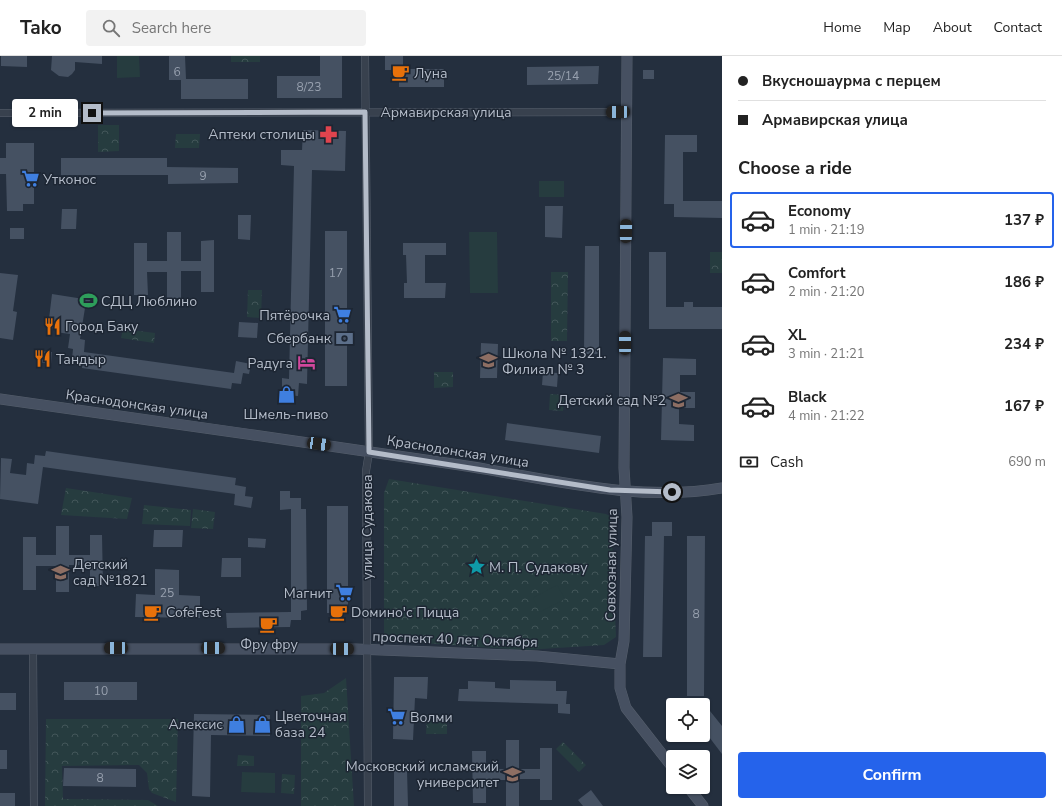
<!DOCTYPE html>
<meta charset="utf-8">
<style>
:root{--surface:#fff;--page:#f2f2f2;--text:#222;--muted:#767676;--line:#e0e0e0;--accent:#2563eb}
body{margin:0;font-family:"Nunito Sans",sans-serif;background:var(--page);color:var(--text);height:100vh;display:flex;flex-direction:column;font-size:15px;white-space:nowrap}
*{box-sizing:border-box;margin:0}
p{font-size:13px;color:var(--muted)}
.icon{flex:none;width:22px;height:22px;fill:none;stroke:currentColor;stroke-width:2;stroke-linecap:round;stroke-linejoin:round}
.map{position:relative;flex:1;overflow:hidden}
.panel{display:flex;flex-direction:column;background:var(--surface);width:340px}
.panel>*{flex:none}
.hud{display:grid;align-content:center;height:88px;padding:0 16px;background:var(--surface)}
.tools{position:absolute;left:666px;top:642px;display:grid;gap:8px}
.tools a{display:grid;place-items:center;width:44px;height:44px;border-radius:4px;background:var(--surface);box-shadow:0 1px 3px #0004;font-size:20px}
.end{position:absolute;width:18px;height:18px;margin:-9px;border:5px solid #b4bcc9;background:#111;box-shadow:0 0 0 2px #111}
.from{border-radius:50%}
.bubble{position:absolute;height:28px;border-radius:4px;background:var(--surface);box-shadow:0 1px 3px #0004;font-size:13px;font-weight:700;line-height:28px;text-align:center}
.car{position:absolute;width:12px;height:24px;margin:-12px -6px;border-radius:5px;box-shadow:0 0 3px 1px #0007;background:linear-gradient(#222 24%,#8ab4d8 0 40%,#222 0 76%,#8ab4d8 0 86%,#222 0)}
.hud b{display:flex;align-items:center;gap:14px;height:38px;font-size:15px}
.hud b+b{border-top:1px solid var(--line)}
.hud i{width:10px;height:10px;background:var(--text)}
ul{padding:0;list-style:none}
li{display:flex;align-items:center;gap:12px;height:56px;margin:0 8px 6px;padding:0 8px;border:2px solid transparent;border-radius:4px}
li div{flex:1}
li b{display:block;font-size:15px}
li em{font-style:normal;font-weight:700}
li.current{border-color:var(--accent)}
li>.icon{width:36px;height:36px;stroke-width:1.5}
h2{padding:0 16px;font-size:18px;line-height:48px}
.pay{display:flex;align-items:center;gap:10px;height:44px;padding:0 16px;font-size:15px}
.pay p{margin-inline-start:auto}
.button{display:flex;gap:8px;margin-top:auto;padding:8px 16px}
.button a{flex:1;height:46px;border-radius:4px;background:var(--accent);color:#fff;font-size:16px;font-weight:700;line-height:46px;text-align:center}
header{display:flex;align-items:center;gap:24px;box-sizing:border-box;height:56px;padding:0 20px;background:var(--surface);border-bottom:1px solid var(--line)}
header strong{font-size:19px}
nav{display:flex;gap:22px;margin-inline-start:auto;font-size:14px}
.search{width:280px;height:36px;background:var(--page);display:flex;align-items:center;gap:10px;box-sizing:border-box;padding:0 14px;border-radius:4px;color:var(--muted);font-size:15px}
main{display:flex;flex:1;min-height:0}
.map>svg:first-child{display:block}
.forest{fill:url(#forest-crowns)}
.garden{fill:#263c3f}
.building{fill:#455162}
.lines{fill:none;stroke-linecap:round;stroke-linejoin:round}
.street-casing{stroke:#565f6c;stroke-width:8}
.secondary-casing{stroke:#565f6c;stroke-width:11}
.street{stroke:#38414e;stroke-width:7}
.secondary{stroke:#465061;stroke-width:10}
.route{stroke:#b4bcc9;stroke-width:5}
.labels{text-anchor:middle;stroke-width:3;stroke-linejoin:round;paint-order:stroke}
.number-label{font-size:12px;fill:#98a1af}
.poi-label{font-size:14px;fill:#b4bcc9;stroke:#1d2633;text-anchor:start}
.street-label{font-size:14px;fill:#b4bcc9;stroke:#1d2633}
</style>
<header>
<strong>Tako</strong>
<div class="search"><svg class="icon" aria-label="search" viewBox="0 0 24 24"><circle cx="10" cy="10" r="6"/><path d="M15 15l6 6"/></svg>Search here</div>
<nav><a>Home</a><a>Map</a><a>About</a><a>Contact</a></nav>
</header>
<main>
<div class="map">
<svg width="722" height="750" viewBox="0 0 722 750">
<defs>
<pattern id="forest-crowns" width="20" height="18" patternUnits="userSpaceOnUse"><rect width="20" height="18" fill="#263c3f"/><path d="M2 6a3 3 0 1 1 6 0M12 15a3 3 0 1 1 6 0" fill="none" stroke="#435659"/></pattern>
</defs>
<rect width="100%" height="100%" fill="#242f3e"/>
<!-- forest -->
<path class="forest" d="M 231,0 L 260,0 L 260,6 L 231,6 Z
M 98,69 L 119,69 L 119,95 L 98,96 Z
M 176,78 L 200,78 L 199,92 L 175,92 Z
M 710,196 L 722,196 L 722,217 L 710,217 Z
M 551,216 L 568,216 L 567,285 L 551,285 Z
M 248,234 L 262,234 L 261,262 L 247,261 Z
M 123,273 L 155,277 L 154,287 L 121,282 Z
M 434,316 L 453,316 L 453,331 L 434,332 Z
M 550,338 L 564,339 L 563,355 L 549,354 Z
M 389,423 L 606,458 L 611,461 L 616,581 L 604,589 L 526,594 L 392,585 L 384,582 L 384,437 Z
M 66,432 L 132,442 L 127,463 L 61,459 Z
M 144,449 L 191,454 L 190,470 L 142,468 Z
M 193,453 L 215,456 L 213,473 L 191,472 Z
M 346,622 L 354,750 L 301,750 L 301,640 L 324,637 Z
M 427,659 L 447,660 L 447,678 L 426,678 Z
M 46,663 L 178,663 L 176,746 L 152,737 L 149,733 L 147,717 L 139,709 L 62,710 L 63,743 L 148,744 L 158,750 L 45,750 Z
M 563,686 L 586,709 L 579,716 L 556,693 Z
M 238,699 L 254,700 L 254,710 L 237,710 Z
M 282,718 L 295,719 L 294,738 L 281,737 Z"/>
<!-- garden -->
<path class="garden" d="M 117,0 L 139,0 L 140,21 L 117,22 Z
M 539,125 L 564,125 L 564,141 L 539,141 Z
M 469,176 L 497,176 L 498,237 L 470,237 Z
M 557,529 L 565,543 L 540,556 L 533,542 Z
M 242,716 L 275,717 L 275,737 L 241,736 Z"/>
<!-- building -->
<path class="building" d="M 1,0 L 27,0 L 27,11 L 1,10 Z
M 52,0 L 102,0 L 102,8 L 75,6 L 75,14 L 72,18 L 68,21 L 59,20 L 51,14 Z
M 169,0 L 185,0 L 186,23 L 248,23 L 248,43 L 181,43 L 181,24 L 169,24 Z
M 320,0 L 342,0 L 342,42 L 277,42 L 277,20 L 320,20 Z
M 385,0 L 403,0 L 403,13 L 444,13 L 444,31 L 399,31 L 399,14 L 385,14 Z
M 599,10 L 598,28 L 527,29 L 527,11 Z
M 643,14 L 654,14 L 654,23 L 643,23 Z
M 303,74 L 346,75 L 345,115 L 312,114 L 307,328 L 299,327 L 298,340 L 282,339 L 282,322 L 289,323 L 294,110 L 281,109 L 281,94 L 302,94 Z
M 665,79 L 697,79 L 697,96 L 683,96 L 683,145 L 722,145 L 722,162 L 674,161 L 674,148 L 664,148 Z
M 6,87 L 34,87 L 34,148 L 23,148 L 23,155 L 7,155 L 6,118 L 0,118 L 0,102 L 6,102 Z
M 61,102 L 167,102 L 167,111 L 238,112 L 238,127 L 168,128 L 168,119 L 61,119 Z
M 545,150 L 563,150 L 562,182 L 545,181 Z
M 62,153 L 77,153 L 76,173 L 61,173 Z
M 238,159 L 251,159 L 250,184 L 238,183 Z
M 10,172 L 24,172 L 24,183 L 10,183 Z
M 325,175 L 347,175 L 347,330 L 325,330 Z
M 167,176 L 181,176 L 181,205 L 201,205 L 201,185 L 214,184 L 214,236 L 201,236 L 201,215 L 181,215 L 181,242 L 167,242 L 167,216 L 147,216 L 148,239 L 134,239 L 134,187 L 147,187 L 147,205 L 167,205 Z
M 403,187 L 446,187 L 446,199 L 425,199 L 425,227 L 446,227 L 445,242 L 404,242 L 404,227 L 407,227 L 406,199 L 403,199 Z
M 585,190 L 599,190 L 599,298 L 584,298 Z
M 649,196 L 666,196 L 666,251 L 684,251 L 684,246 L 693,246 L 693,251 L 722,251 L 722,273 L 649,273 Z
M 0,217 L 18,219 L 13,255 L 17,256 L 13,284 L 0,282 Z
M 52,238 L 90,244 L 89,252 L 85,252 L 80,283 L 85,284 L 84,296 L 234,317 L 236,305 L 251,308 L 249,318 L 243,317 L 241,328 L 232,327 L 231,333 L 82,312 L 83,305 L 72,303 L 73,293 L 68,292 L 70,278 L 55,276 L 56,273 L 48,271 Z
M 239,266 L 258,267 L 257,282 L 238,281 Z
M 481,287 L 498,288 L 497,322 L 480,322 Z
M 39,295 L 52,296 L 51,308 L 38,306 Z
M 663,302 L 696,303 L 696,319 L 680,319 L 680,336 L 695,336 L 695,352 L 679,352 L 679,368 L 694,369 L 694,385 L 661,384 Z
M 543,316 L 558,317 L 557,331 L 542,329 Z
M 507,367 L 601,380 L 599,397 L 505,384 Z
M 46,395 L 236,422 L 235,429 L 246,431 L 245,440 L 253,441 L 251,452 L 234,449 L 235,438 L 43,411 L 38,448 L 0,443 L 1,402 L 12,403 L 10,417 L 26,419 L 27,407 L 34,408 L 35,399 L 45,400 Z
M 280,435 L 290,435 L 290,442 L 301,442 L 301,453 L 306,453 L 307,554 L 301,555 L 301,564 L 291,564 L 290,571 L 227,572 L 226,557 L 291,556 L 291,453 L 280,454 Z
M 327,450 L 348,450 L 348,557 L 327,557 Z
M 652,466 L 672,466 L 672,480 L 664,480 L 662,601 L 643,601 L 645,480 L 652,480 Z
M 56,470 L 69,470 L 69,499 L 90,499 L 90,479 L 102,479 L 103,530 L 90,530 L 90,509 L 69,509 L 69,536 L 56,536 L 56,510 L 36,510 L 36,534 L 23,534 L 23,481 L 36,481 L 36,499 L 56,499 Z
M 154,474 L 183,474 L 182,491 L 153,491 Z
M 687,480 L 705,480 L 704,640 L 687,640 Z
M 248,482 L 266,483 L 265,492 L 248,491 Z
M 222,502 L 241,502 L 241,521 L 221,521 Z
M 155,513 L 179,514 L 179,539 L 200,540 L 200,562 L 135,561 L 136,538 L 155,539 Z
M 394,621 L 428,621 L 427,643 L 415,642 L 413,684 L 393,683 Z
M 510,624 L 556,625 L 556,635 L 567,635 L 566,648 L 570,648 L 570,658 L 558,657 L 558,648 L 458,645 L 459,633 L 468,633 L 468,625 L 495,626 L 495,632 L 510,633 Z
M 64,626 L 137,626 L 137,644 L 64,644 Z
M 0,637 L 16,637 L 16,654 L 0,654 Z
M 710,655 L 722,670 L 722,698 L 703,673 L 703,660 Z
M 194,658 L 270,659 L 270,680 L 211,679 L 210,741 L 192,740 Z
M 506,684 L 519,684 L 519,713 L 540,713 L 540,692 L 552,692 L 552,744 L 540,744 L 540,723 L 519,723 L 519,750 L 506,750 L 506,724 L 486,724 L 486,747 L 473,747 L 472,695 L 486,695 L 486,713 L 506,713 Z
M 0,694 L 7,694 L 7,713 L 0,713 Z
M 64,712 L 136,713 L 136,731 L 63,730 Z
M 394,714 L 407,714 L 408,750 L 394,750 Z
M 591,734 L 603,750 L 583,750 L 578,744 Z
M 0,737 L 15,737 L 15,750 L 0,750 Z"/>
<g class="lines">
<defs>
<path id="street" d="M 365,0 L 369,396 L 366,415 L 368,750
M 0,57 L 627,56
M 33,593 L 34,750"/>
<path id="secondary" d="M 627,0 L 624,412 L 627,461 L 624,585 L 620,608 L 620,632 L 626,652 L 673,712
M 0,343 C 153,365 307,386 460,409 C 546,422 636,447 722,432
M 0,593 L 356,593 L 537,600 L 620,608
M 688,731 L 703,750"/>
</defs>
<!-- street casing -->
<use href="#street" class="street-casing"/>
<!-- secondary casing -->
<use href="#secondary" class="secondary-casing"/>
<!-- street -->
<use href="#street" class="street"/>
<!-- secondary -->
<use href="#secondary" class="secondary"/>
</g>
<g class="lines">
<!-- route -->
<path class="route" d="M 92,57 L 365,56 L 369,396 L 610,434 L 672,436"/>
</g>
<!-- icons -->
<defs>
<symbol id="cafe-bare" viewBox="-9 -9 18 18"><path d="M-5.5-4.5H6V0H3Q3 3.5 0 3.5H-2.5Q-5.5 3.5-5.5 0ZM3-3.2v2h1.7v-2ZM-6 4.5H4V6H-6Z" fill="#e8710a" stroke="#1d2633" stroke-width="2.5" paint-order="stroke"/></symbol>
<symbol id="pharmacy-bare" viewBox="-9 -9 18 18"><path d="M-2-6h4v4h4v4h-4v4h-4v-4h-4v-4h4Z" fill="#e0444e" stroke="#1d2633" stroke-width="2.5" paint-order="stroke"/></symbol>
<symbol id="supermarket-bare" viewBox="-9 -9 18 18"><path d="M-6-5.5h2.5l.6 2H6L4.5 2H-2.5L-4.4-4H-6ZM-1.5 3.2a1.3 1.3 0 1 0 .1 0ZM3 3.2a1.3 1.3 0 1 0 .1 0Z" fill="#3f7fe0" stroke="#1d2633" stroke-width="2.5" paint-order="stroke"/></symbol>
<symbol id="stadium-bare" viewBox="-9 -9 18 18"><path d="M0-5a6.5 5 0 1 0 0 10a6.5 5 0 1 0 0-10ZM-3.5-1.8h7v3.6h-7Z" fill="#2e9e5b" stroke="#1d2633" stroke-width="2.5" paint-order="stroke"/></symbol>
<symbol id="restaurant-bare" viewBox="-9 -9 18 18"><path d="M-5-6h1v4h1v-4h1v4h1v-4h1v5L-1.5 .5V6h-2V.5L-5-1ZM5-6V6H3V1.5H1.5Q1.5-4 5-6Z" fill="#e8710a" stroke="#1d2633" stroke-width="2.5" paint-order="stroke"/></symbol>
<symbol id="bank-bare" viewBox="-9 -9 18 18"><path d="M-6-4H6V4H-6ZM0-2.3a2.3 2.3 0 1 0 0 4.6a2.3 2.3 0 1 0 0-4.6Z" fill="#5c6f8a" stroke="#1d2633" stroke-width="2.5" paint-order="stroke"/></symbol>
<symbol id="school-bare" viewBox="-9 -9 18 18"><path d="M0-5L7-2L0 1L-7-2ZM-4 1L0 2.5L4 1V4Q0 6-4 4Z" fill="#8d6e63" stroke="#1d2633" stroke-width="2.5" paint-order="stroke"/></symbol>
<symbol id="hotel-bare" viewBox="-9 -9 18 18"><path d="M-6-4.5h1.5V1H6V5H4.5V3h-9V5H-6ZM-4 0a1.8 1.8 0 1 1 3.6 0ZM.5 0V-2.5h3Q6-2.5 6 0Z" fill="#d1479c" stroke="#1d2633" stroke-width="2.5" paint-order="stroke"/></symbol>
<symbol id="shop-bare" viewBox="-9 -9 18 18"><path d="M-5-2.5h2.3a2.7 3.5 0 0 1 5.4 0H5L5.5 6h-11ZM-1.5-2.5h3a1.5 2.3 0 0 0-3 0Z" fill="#3f7fe0" stroke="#1d2633" stroke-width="2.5" paint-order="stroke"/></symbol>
<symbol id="sight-bare" viewBox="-9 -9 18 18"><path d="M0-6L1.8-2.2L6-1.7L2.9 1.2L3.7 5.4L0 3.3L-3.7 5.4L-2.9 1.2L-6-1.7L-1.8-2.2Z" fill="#0f9aa8" stroke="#1d2633" stroke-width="2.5" paint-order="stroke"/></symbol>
<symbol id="university-bare" viewBox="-9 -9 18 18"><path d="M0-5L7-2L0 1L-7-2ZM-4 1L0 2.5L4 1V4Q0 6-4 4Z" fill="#8d6e63" stroke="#1d2633" stroke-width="2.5" paint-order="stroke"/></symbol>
</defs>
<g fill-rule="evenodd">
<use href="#cafe-bare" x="388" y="4" width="25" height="25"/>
<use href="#pharmacy-bare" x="316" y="66" width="25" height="25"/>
<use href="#supermarket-bare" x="18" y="110" width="25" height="25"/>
<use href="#stadium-bare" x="76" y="232" width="25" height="25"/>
<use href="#supermarket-bare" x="330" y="246" width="25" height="25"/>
<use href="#restaurant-bare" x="40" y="258" width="25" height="25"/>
<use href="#bank-bare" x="332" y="270" width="25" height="25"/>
<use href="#restaurant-bare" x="30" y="290" width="25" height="25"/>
<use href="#school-bare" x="476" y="292" width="25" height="25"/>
<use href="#hotel-bare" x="294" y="294" width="25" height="25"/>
<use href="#shop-bare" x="274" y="326" width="25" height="25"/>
<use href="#school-bare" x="666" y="332" width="25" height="25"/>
<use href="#sight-bare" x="464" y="498" width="25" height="25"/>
<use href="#school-bare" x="48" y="504" width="25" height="25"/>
<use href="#supermarket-bare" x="332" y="524" width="25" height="25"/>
<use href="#cafe-bare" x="140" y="544" width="25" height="25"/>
<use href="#cafe-bare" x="326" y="544" width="25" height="25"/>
<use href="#cafe-bare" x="256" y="556" width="25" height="25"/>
<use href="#supermarket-bare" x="384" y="648" width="25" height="25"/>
<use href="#shop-bare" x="224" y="656" width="25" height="25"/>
<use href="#shop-bare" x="250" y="656" width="25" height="25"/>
<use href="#university-bare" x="500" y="706" width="25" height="25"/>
</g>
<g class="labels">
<!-- number labels -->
<g class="number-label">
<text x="177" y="20">6</text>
<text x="563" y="24">25/14</text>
<text x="309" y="35">8/23</text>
<text x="203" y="124">9</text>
<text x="336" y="221">17</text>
<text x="167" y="541">25</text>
<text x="696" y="562">8</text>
<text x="101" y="639">10</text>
<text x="100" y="726">8</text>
</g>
<!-- poi labels -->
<g class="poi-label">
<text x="414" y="22">Луна</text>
<text x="315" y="83" text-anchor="end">Аптеки столицы</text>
<text x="43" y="128">Утконос</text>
<text x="101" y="250">СДЦ Люблино</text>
<text x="330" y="264" text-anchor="end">Пятёрочка</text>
<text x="65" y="275">Город Баку</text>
<text x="331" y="287" text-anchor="end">Сбербанк</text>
<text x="502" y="302">Школа № 1321.<tspan x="502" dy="16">Филиал № 3</tspan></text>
<text x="56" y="308">Тандыр</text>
<text x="293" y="312" text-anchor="end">Радуга</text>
<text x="666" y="349" text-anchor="end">Детский сад №2</text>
<text x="286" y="363" text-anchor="middle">Шмель-пиво</text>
<text x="73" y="513">Детский<tspan x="73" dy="16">сад №1821</tspan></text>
<text x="489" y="516">М. П. Судакову</text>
<text x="332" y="542" text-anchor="end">Магнит</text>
<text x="166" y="561">CofeFest</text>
<text x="351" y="561">Dомино'с Пицца</text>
<text x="269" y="593" text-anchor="middle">Фру фру</text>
<text x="275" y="665">Цветочная<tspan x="275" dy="16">база 24</tspan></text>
<text x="410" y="666">Волми</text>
<text x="223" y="673" text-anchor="end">Алексис</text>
<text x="499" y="715" text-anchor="end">Московский исламский<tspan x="499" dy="16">университет</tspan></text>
</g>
<!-- street labels -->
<g class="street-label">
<text x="446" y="61">Армавирская улица</text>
<text transform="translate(137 348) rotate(8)" y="5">Краснодонская улица</text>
<text transform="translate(458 395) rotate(9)" y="5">Краснодонская улица</text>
<text transform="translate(367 471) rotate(-90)" y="5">улица Судакова</text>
<text transform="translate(611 509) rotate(-89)" y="5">Совхозная улица</text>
<text transform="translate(455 583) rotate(2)" y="5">проспект 40 лет Октября</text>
</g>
</g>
</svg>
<div class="tools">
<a><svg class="icon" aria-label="locate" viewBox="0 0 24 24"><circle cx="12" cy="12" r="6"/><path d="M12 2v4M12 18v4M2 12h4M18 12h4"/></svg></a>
<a><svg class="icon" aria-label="layers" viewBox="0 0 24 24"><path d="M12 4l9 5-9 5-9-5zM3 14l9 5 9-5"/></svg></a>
</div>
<i class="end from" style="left:672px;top:436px"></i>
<i class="end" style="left:92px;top:57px"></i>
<div class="bubble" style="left:12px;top:43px;width:66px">2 min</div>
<i class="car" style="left:618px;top:56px;rotate:269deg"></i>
<i class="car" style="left:626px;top:175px;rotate:1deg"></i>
<i class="car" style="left:625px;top:287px;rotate:0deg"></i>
<i class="car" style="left:319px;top:388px;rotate:98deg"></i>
<i class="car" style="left:116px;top:592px;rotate:270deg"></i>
<i class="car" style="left:213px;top:592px;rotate:91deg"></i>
<i class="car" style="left:342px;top:593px;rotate:90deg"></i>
</div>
<section class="panel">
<div class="hud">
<b><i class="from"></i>Вкусношаурма с перцем</b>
<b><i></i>Армавирская улица</b>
</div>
<h2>Choose a ride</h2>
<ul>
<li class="current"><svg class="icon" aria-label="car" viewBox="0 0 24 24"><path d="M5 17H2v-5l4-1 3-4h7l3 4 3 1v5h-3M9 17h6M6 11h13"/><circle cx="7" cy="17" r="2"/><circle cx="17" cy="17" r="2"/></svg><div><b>Economy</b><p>1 min · 21:19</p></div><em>137 ₽</em></li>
<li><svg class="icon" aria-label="car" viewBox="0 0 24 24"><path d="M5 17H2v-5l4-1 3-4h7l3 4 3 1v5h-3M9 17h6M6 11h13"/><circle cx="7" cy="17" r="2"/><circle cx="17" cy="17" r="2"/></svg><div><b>Comfort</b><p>2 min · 21:20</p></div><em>186 ₽</em></li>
<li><svg class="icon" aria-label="car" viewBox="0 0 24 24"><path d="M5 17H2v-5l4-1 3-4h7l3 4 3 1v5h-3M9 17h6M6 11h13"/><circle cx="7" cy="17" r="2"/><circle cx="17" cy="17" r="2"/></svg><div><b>XL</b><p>3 min · 21:21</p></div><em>234 ₽</em></li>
<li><svg class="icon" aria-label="car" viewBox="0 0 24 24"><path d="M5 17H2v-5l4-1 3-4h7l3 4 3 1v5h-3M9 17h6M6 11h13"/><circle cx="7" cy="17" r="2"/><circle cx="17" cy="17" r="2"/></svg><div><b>Black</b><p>4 min · 21:22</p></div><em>167 ₽</em></li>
</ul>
<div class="pay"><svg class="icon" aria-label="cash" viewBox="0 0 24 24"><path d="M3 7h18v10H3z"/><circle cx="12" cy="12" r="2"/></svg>Cash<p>690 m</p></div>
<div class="button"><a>Confirm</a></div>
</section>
</main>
